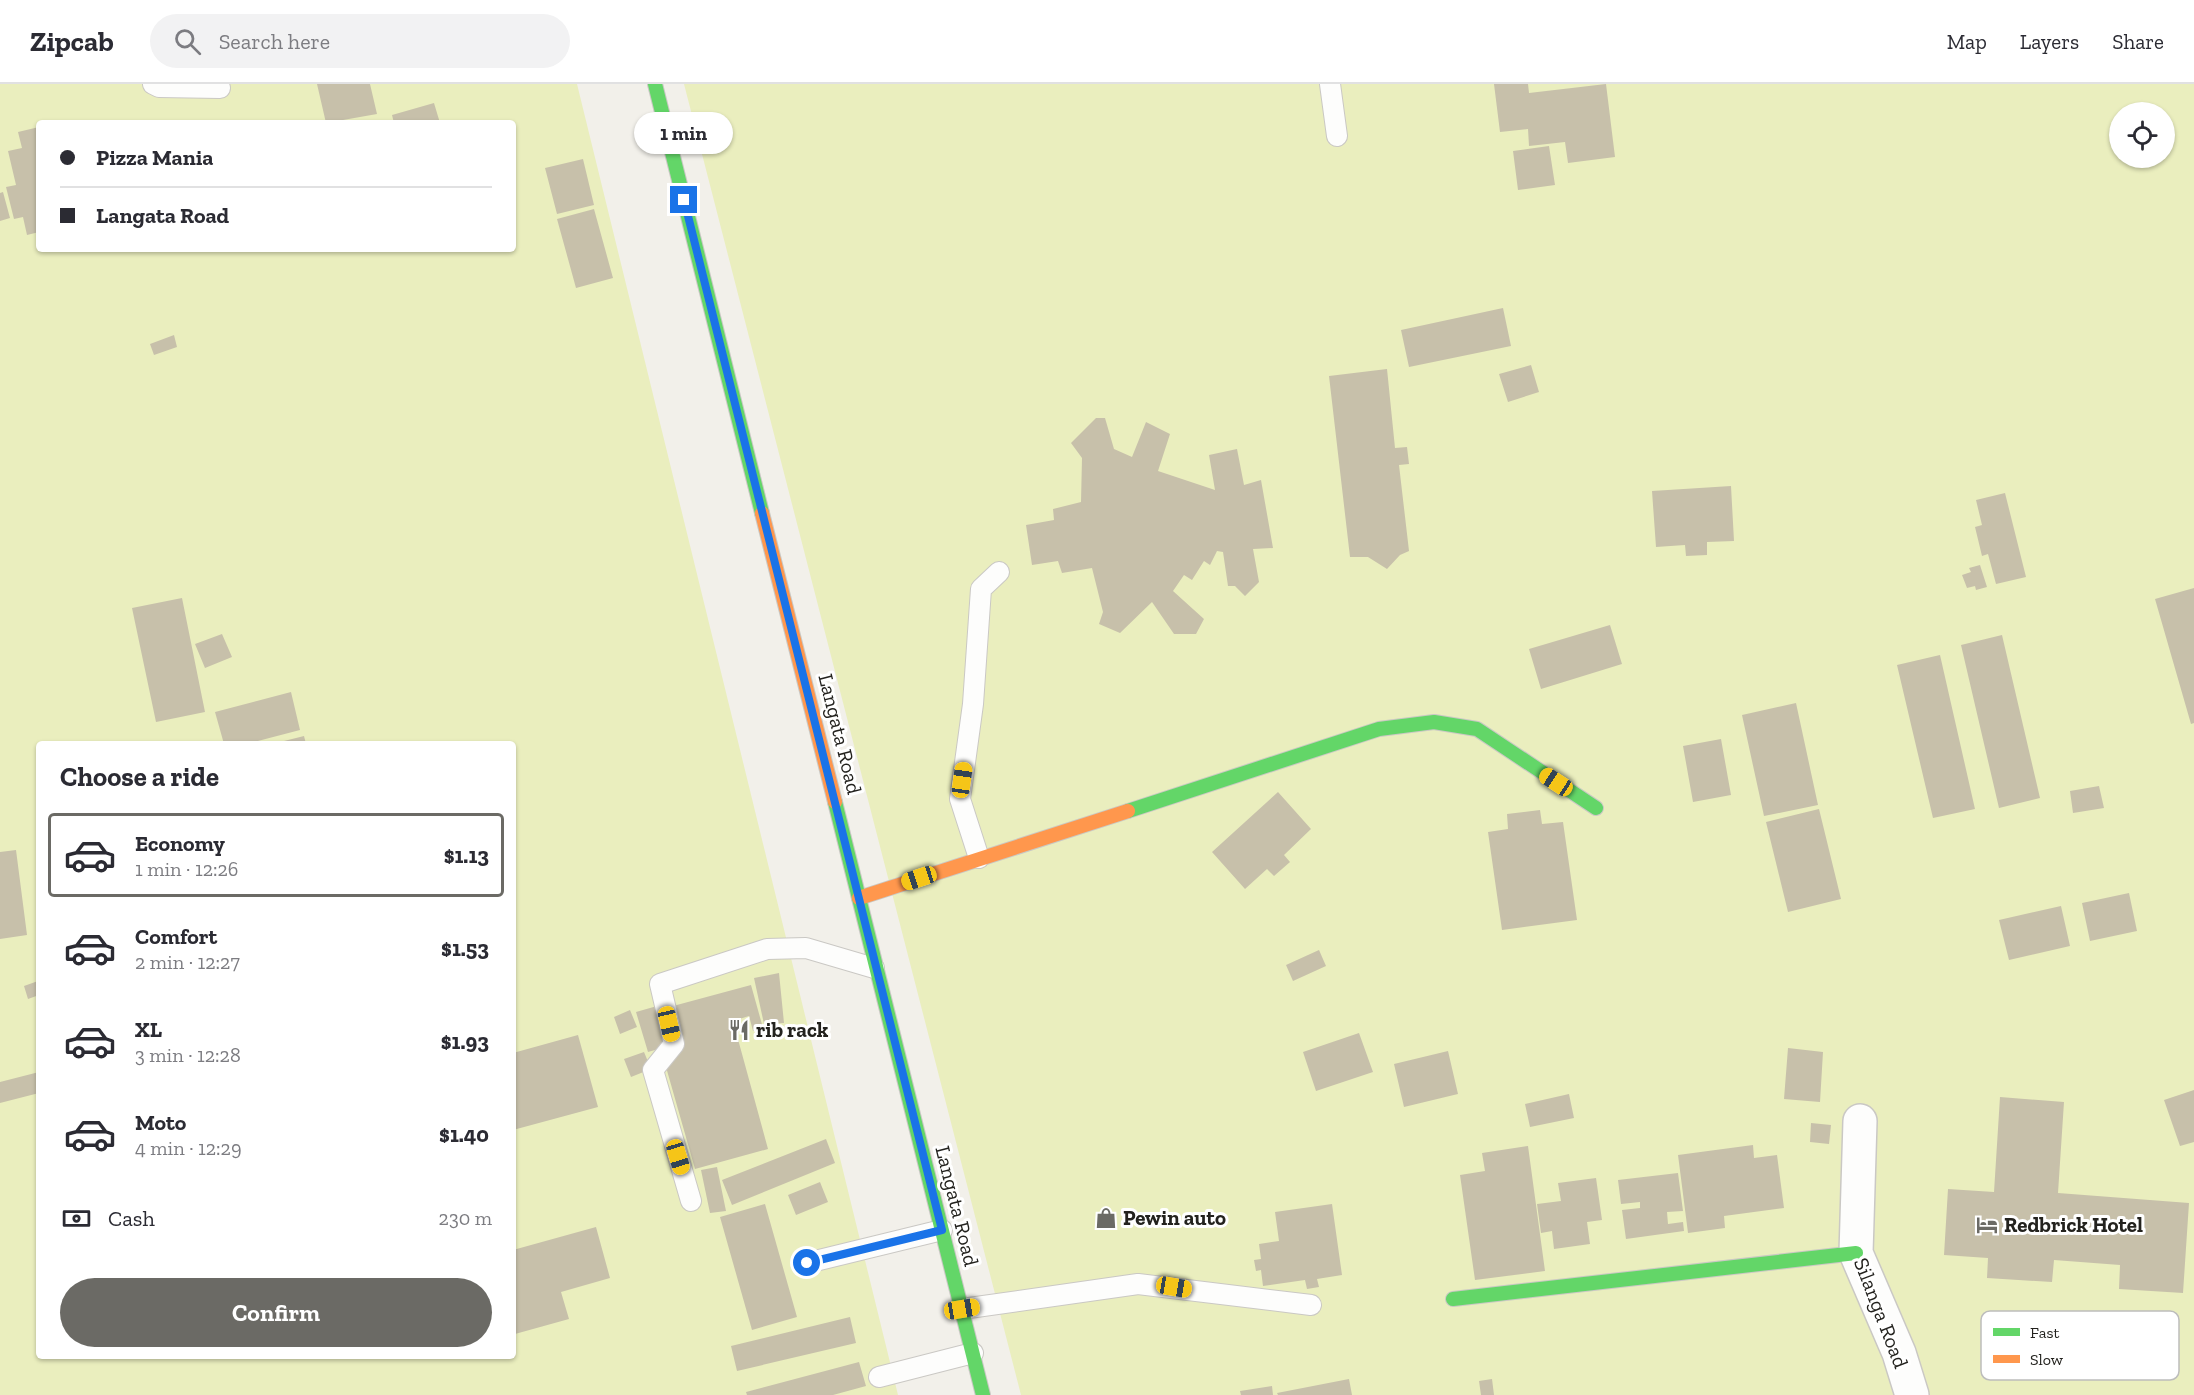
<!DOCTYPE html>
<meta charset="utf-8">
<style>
:root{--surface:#fff;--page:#f2f2f3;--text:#2b2b33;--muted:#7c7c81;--line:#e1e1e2;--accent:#6b6a65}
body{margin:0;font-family:"Zilla Slab",serif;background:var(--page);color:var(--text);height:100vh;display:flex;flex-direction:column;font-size:22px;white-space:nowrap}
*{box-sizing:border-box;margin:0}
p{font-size:20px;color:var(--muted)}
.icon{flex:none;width:33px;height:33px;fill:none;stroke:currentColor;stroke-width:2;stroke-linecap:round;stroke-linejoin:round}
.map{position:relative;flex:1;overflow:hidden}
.sheet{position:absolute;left:36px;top:657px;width:480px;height:618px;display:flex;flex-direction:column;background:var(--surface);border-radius:6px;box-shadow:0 2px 4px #0004}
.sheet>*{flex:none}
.banner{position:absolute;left:36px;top:36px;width:480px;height:132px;border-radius:6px;box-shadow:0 2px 4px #0004;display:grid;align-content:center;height:132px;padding:0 24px;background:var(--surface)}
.fabs{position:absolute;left:2109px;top:18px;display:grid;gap:12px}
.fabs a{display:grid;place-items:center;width:66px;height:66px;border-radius:50%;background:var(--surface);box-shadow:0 2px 4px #0004;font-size:30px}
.end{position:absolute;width:27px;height:27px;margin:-14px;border:8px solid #1a73e8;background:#fff;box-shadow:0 0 0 3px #fff}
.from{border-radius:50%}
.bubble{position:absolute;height:42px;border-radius:21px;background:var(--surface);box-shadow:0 2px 4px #0004;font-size:20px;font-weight:800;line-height:42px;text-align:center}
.car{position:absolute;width:18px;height:36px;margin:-18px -9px;border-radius:8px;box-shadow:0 0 4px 2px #0007;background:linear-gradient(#f5c518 24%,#345 0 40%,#f5c518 0 76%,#345 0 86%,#f5c518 0)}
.banner b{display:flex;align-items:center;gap:21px;height:57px;font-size:22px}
.banner b+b{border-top:2px solid var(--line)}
.banner i{width:15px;height:15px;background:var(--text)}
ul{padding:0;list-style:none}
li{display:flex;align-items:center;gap:18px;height:84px;margin:0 12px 9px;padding:0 12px;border:3px solid transparent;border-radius:6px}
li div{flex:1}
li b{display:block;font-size:22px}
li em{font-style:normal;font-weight:800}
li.active{border-color:var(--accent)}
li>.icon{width:54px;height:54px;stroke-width:1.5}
h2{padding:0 24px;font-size:27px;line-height:72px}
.pay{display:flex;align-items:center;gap:15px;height:66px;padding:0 24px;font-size:22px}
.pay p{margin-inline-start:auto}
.action{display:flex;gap:12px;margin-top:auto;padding:12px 24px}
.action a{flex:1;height:69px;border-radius:36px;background:var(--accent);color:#fff;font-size:24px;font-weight:800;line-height:69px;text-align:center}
header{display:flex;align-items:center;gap:36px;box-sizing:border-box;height:84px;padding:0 30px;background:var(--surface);border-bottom:2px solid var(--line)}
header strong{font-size:28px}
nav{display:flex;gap:33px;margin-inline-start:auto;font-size:21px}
.search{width:420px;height:54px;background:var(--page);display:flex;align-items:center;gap:15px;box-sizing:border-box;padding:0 21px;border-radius:33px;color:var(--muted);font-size:22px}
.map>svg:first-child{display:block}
.green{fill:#eaeebe;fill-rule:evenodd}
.building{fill:#c7c0aa}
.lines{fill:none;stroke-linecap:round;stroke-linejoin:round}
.lane-casing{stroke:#cac8c4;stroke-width:22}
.street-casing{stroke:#cac8c4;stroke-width:36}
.fast-casing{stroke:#cac8c4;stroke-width:16}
.slow-casing{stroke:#cac8c4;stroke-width:16}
.lane{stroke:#fdfdfc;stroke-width:20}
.street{stroke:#fdfdfc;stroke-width:33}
.fast{stroke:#63d668;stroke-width:14}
.slow{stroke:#ff974d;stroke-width:14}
.route{stroke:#1a73e8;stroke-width:8}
.labels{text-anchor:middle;stroke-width:6;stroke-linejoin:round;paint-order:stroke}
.street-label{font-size:21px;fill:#23221e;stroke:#fff}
.poi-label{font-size:21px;font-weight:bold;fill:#23221e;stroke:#fff;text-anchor:start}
.key{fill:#fff;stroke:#bdbdbc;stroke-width:1.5}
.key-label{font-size:16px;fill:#23221e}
</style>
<header>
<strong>Zipcab</strong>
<div class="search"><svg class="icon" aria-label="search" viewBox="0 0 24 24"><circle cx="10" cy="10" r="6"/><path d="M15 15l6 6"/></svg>Search here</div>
<nav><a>Map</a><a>Layers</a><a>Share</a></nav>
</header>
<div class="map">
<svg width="2194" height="1311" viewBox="0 0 2194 1311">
<rect width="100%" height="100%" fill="#f2f0ea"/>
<!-- green -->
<path class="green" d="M 0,0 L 577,0 L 898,1311 L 0,1311 ZM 39,39 L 513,39 L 513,165 L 39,165 ZM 39,660 L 513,660 L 513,1272 L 39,1272 Z
M 684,0 L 2194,0 L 2194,1311 L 1021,1311 ZM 2120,28 L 2164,28 L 2164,74 L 2120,74 Z"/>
<!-- building -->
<path class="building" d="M 317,0 L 370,0 L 377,30 L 326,39 Z
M 1494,0 L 1528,0 L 1529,9 L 1606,0 L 1615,73 L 1568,79 L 1565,58 L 1529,62 L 1528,45 L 1500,48 Z
M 434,19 L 440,39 L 394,39 L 392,31 Z
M 39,43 L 39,148 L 27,151 L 23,133 L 14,135 L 6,103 L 16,101 L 8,67 L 22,64 L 18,48 Z
M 1549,62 L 1555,101 L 1518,106 L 1513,67 Z
M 583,75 L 594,121 L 557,130 L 545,84 Z
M 3,108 L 10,134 L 0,137 L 0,109 Z
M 594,125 L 613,194 L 576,204 L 557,135 Z
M 1503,224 L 1511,262 L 1409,283 L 1401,246 Z
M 174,251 L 177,263 L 154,271 L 150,260 Z
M 1531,281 L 1539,308 L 1508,318 L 1499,290 Z
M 1387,285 L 1395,364 L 1407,363 L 1409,380 L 1399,381 L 1409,467 L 1400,471 L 1387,485 L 1368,473 L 1350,473 L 1329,292 Z
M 1096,334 L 1105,334 L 1114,365 L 1132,373 L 1146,338 L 1170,350 L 1158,387 L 1215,406 L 1209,371 L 1237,365 L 1244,401 L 1261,396 L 1273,464 L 1253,465 L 1259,498 L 1245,512 L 1235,502 L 1228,502 L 1223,468 L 1217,467 L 1210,481 L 1204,477 L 1192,496 L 1184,491 L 1173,507 L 1204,535 L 1196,550 L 1174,550 L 1152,518 L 1120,549 L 1099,540 L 1103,528 L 1092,484 L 1062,489 L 1058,477 L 1032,481 L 1026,441 L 1054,436 L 1053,425 L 1081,418 L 1082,374 L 1071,359 Z
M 1731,402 L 1734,457 L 1707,458 L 1707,471 L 1686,472 L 1685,461 L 1656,463 L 1652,407 Z
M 2005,409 L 2026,493 L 1996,500 L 1988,470 L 1982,472 L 1975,443 L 1982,441 L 1976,416 Z
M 1980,481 L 1987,503 L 1976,506 L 1975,502 L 1967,504 L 1962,491 L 1971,488 L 1969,484 Z
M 2194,504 L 2194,639 L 2191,640 L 2155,515 Z
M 182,514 L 205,628 L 156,638 L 132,524 Z
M 1610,541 L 1622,580 L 1541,605 L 1529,565 Z
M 222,550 L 232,573 L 205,584 L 195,560 Z
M 2002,551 L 2040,714 L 1999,724 L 1961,561 Z
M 1940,571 L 1975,725 L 1933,734 L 1897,581 Z
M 291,608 L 300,646 L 246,660 L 224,660 L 215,628 Z
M 1796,619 L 1818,721 L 1764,732 L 1742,631 Z
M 304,652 L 306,660 L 276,660 L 276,659 Z
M 1721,655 L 1731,711 L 1693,718 L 1683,662 Z
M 2099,702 L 2104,724 L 2073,729 L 2070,707 Z
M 1278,708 L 1311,745 L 1284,771 L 1290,778 L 1274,792 L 1267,785 L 1245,805 L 1212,768 Z
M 1819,725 L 1841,815 L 1788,828 L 1766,738 Z
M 1540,726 L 1542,740 L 1563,738 L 1577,836 L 1502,846 L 1488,748 L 1508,745 L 1507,730 Z
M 16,766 L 27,851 L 0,855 L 0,768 Z
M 2129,809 L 2137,847 L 2090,857 L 2082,819 Z
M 2061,822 L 2070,862 L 2009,876 L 1999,836 Z
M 1319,866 L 1326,882 L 1293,897 L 1286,881 Z
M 779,889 L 784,939 L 764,940 L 754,894 Z
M 38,897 L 39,911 L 28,915 L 24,902 Z
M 751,901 L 763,944 L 753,947 L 749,932 L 733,937 L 768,1065 L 695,1085 L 664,976 L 662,925 Z
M 657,922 L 669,962 L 648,968 L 636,928 Z
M 630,926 L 637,943 L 620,950 L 614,933 Z
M 1359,949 L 1373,988 L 1316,1007 L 1303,968 Z
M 578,951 L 598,1023 L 513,1046 L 513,969 Z
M 1788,964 L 1823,968 L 1820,1018 L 1784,1015 Z
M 1448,967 L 1458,1010 L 1404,1023 L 1394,980 Z
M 644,968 L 651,985 L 631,993 L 624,975 Z
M 39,988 L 39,1009 L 0,1019 L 0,998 Z
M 2194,1006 L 2194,1058 L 2180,1062 L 2164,1016 Z
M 1569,1010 L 1574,1034 L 1530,1043 L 1525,1020 Z
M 2000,1013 L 2064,1018 L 2058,1109 L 2189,1119 L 2183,1209 L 2119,1205 L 2120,1181 L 2054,1176 L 2052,1198 L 1987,1194 L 1988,1174 L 1944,1171 L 1948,1105 L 1994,1108 Z
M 1811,1039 L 1831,1041 L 1829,1060 L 1810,1058 Z
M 826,1055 L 835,1079 L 732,1121 L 722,1096 Z
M 1753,1061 L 1754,1074 L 1777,1071 L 1784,1124 L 1724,1132 L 1725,1144 L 1688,1149 L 1678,1071 Z
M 1528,1062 L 1545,1187 L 1475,1196 L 1460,1091 L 1485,1087 L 1482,1069 Z
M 717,1083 L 726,1127 L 710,1129 L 701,1086 Z
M 1678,1089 L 1683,1127 L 1667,1128 L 1668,1140 L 1683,1138 L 1684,1147 L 1626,1155 L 1622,1126 L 1640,1124 L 1640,1118 L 1621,1120 L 1618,1096 Z
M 1596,1094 L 1602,1136 L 1587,1138 L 1590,1160 L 1554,1165 L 1552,1147 L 1541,1149 L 1537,1120 L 1561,1117 L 1558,1099 Z
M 820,1098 L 828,1118 L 796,1131 L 788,1111 Z
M 765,1120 L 797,1233 L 752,1246 L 720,1133 Z
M 1332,1120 L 1342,1191 L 1317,1195 L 1319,1203 L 1307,1205 L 1305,1196 L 1263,1202 L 1261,1186 L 1256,1187 L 1254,1176 L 1261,1175 L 1259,1160 L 1279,1157 L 1275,1128 Z
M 596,1143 L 610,1194 L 561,1208 L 569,1235 L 515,1250 L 513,1166 Z
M 850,1233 L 856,1259 L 737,1287 L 731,1262 Z
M 859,1278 L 866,1302 L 833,1311 L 747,1311 L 746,1308 Z
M 1349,1295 L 1352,1311 L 1278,1311 L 1277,1309 Z
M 1492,1295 L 1494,1311 L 1481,1311 L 1479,1297 Z
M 1272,1302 L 1273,1311 L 1241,1311 L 1240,1307 Z"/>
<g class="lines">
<defs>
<path id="lane" d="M 153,0 L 159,3 L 220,4
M 1330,0 L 1337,52
M 979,774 L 960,715 L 973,620 L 981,505 L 999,488
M 691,1117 L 653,986 L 674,960 L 660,900 L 767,865 L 806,864 L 874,884
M 807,1179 L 942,1146
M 962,1225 L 1138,1200 L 1311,1221
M 879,1293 L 973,1269"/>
<path id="street" d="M 1860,1037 L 1856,1169 L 1899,1269 L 1912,1311"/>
<path id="fast" d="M 655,0 L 762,429
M 835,718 L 983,1311
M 1128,727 L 1379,645 L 1434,638 L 1477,645 L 1596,724
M 1453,1215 L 1856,1169"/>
<path id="slow" d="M 762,429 L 835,718
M 859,814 L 1128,727"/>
</defs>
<!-- lane casing -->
<use href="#lane" class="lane-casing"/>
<!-- street casing -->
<use href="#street" class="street-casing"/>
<!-- fast casing -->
<use href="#fast" class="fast-casing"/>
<!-- slow casing -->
<use href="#slow" class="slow-casing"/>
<!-- lane -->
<use href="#lane" class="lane"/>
<!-- street -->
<use href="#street" class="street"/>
<!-- fast -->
<use href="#fast" class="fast"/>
<!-- slow -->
<use href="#slow" class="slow"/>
</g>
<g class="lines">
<!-- route -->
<path class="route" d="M 684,116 L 942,1146 L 807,1179"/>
</g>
<!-- icons -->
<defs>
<symbol id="restaurant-bare" viewBox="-9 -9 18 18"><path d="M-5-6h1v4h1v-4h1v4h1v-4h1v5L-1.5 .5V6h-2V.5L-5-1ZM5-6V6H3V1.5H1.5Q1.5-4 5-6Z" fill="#6b6a65" stroke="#fff" stroke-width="2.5" paint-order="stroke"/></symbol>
<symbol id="shop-bare" viewBox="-9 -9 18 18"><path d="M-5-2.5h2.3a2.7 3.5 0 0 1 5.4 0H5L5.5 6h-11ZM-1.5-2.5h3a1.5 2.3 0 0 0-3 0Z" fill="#6b6a65" stroke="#fff" stroke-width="2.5" paint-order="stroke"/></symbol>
<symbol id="hotel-bare" viewBox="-9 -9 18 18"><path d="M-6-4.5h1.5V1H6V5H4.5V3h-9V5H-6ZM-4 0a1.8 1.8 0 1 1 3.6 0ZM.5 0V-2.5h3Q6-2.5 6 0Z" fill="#6b6a65" stroke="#fff" stroke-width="2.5" paint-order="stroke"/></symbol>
</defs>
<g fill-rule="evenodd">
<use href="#restaurant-bare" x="724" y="931" width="30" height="30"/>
<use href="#shop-bare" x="1091" y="1119" width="30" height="30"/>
<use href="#hotel-bare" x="1972" y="1126" width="30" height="30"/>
</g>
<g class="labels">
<!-- street labels -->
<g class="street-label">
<text transform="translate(840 650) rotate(76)" y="7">Langata Road</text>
<text transform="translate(957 1122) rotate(76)" y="7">Langata Road</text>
<text transform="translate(1881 1229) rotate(69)" y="7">Silanga Road</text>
</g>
<!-- poi labels -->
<g class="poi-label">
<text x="756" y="953">rib rack</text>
<text x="1123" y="1141">Pewin auto</text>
<text x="2004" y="1148">Redbrick Hotel</text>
</g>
</g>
<!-- legend -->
<rect x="1981" y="1227" width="198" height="69" rx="9" class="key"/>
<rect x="1993" y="1244" width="27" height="8" fill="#63d668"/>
<rect x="1993" y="1271" width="27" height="8" fill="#ff974d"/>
<g class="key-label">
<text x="2030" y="1254">Fast</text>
<text x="2030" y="1281">Slow</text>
</g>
</svg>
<div class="fabs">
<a><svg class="icon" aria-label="locate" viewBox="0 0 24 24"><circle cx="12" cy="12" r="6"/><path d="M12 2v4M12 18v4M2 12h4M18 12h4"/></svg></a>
</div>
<i class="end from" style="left:807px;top:1179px"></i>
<i class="end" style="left:684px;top:116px"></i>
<div class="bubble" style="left:634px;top:28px;width:99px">1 min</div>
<i class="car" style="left:962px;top:696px;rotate:8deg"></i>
<i class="car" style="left:1556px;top:698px;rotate:303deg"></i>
<i class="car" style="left:919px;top:794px;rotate:252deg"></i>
<i class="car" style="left:669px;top:940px;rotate:167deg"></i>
<i class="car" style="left:678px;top:1073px;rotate:163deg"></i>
<i class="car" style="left:1174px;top:1203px;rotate:100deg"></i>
<i class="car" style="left:962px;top:1225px;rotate:81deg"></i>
<div class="banner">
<b><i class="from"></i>Pizza Mania</b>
<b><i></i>Langata Road</b>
</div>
<section class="sheet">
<h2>Choose a ride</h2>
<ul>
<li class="active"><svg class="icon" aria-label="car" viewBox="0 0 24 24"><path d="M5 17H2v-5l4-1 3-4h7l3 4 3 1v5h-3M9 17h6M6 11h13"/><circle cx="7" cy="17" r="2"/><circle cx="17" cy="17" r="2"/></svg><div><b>Economy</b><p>1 min · 12:26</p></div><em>$1.13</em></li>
<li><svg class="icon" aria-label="car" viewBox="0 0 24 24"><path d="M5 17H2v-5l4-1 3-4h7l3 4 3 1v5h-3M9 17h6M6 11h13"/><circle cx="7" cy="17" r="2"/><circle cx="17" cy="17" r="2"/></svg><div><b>Comfort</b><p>2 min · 12:27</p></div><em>$1.53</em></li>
<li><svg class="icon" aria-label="car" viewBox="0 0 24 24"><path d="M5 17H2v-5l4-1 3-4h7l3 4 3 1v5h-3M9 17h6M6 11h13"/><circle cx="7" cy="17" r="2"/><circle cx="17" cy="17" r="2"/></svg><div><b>XL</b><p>3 min · 12:28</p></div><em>$1.93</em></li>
<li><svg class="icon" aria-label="car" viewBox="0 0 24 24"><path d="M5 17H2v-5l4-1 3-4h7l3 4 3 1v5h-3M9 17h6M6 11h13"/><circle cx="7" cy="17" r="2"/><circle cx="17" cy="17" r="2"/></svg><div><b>Moto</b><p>4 min · 12:29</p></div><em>$1.40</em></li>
</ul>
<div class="pay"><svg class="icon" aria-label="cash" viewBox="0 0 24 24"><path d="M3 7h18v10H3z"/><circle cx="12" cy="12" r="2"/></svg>Cash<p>230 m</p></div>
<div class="action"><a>Confirm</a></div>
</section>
</div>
